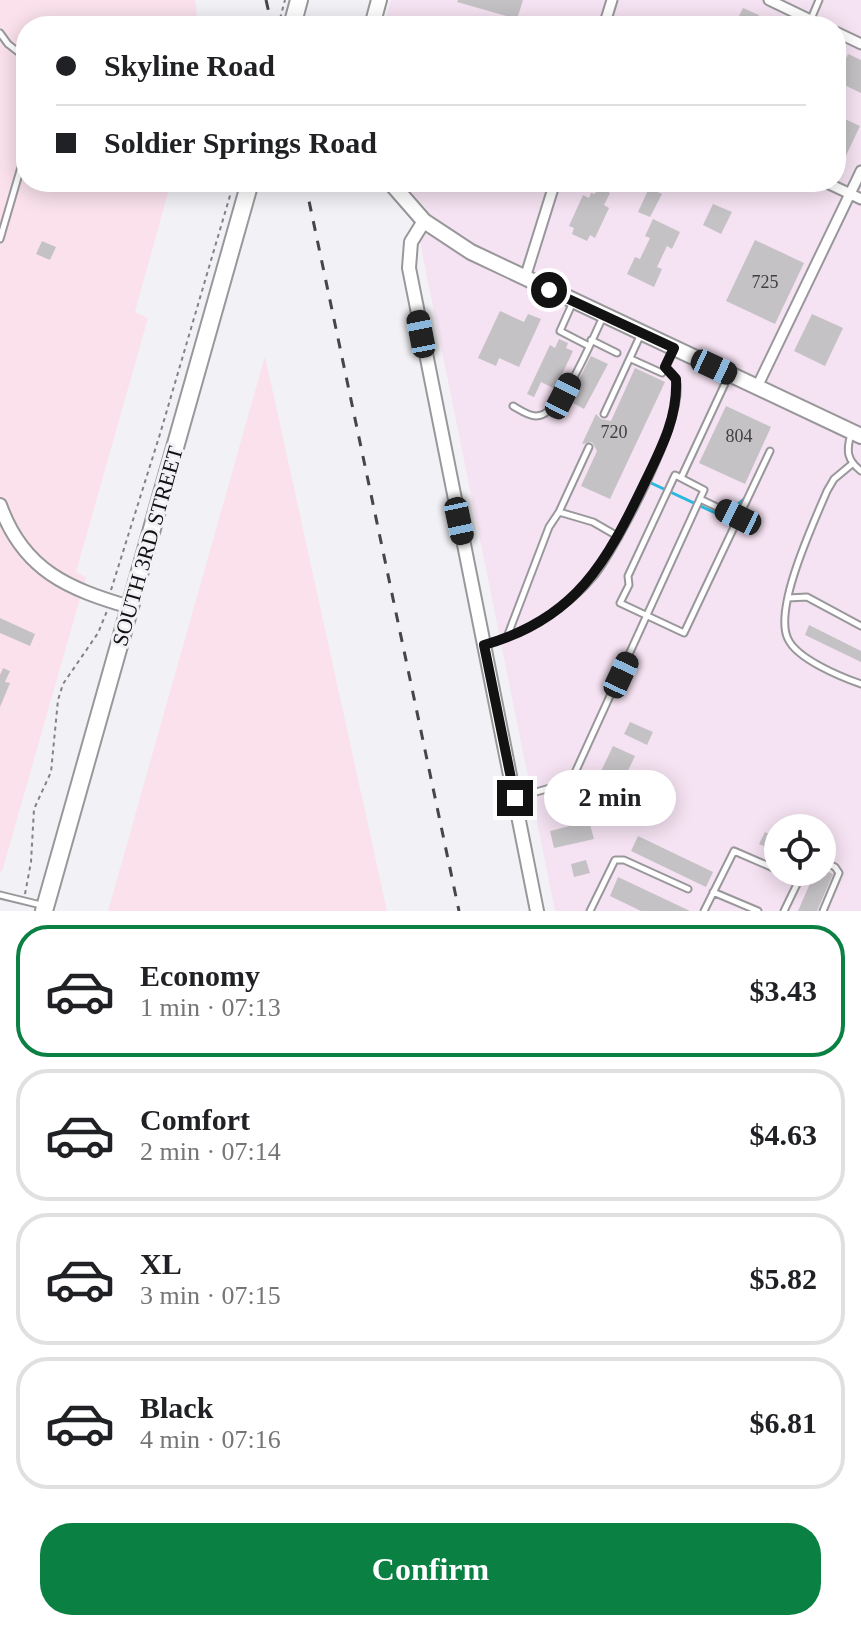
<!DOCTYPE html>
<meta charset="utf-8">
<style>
:root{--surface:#fff;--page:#f2f2f2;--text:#202124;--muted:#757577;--line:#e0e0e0;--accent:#0b8043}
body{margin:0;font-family:Georgia,serif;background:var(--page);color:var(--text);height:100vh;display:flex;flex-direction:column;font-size:30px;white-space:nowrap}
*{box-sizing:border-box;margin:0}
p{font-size:26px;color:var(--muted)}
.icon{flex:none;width:44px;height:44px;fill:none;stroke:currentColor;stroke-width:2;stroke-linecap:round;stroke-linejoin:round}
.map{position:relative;height:911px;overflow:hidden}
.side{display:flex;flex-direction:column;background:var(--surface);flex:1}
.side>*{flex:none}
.banner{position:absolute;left:16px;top:16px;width:830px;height:176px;border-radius:32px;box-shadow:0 4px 20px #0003;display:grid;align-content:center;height:176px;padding:0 40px;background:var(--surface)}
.buttons{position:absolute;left:764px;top:814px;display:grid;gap:16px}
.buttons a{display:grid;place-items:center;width:72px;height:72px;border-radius:50%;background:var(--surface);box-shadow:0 4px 20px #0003;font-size:40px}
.end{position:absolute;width:36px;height:36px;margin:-18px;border:10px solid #121213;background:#fff;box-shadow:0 0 0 4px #fff}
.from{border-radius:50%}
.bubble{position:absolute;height:56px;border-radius:28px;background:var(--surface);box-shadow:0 4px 20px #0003;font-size:26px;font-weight:700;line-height:56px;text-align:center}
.car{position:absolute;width:24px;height:48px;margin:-24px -12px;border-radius:10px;box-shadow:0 0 6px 2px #0007;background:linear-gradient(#222 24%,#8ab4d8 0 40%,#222 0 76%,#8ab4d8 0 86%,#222 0)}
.banner b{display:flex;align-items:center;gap:28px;height:76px;font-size:30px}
.banner b+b{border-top:2px solid var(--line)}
.banner i{width:20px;height:20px;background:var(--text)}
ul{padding:14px 0 0;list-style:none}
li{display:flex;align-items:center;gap:24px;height:132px;margin:0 16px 12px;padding:0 24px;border:4px solid var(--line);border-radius:32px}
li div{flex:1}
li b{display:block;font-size:30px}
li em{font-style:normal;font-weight:700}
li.selected{border-color:var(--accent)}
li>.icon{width:72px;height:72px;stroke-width:1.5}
.cta{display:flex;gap:16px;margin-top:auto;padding:16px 40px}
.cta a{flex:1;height:92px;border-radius:32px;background:var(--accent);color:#fff;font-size:32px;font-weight:700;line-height:92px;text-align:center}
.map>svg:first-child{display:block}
.commercial{fill:#f5e2f2;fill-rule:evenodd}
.industrial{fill:#fae1eb}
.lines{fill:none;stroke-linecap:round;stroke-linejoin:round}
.stream{stroke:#29b8de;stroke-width:3}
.building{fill:#c5c2c6}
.service-casing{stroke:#98989b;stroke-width:9}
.minor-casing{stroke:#98989b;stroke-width:13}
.tertiary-casing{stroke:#98989b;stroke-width:16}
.secondary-casing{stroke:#98989b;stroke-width:18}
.trunk-casing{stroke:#98989b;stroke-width:20}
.path{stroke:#838386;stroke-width:2;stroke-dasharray:4 4;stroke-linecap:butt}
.service{stroke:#fff;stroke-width:5}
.minor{stroke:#fff;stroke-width:9}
.tertiary{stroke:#fff;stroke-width:12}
.secondary{stroke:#fff;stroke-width:14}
.trunk{stroke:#fff;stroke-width:16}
.rail{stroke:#464647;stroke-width:3;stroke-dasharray:10 10;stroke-linecap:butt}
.path-bridge{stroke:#838386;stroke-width:2;stroke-dasharray:4 4;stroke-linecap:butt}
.route{stroke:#121213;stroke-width:10}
.labels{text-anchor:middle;stroke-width:6;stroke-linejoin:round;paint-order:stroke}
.number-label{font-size:18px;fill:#3f3e40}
.street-label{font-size:22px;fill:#121213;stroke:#f2f2f6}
</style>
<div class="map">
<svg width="861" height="911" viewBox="0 0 861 911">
<rect width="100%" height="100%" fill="#f2f2f6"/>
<!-- commercial -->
<path class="commercial" d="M 391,0 L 861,0 L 861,911 L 555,911 L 420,242 L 431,214 L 403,182 L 836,182 L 836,26 L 384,26 ZM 778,828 L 822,828 L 822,872 L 778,872 Z"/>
<!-- industrial -->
<path class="industrial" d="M 0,0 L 195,0 L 198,26 L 26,26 L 26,182 L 171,182 L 135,312 L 148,318 L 76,572 L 86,577 L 2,872 L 0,871 Z
M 265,356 L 387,911 L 108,911 Z"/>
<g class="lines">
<!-- stream -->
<path class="stream" d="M 651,483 L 724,517 L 745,498"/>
</g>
<!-- building -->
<path class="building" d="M 458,0 L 523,0 L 517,19 L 457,2 Z
M 743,8 L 759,15 L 754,26 L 734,26 Z
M 848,54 L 861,60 L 861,93 L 836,81 Z
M 836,115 L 860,126 L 836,177 Z
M 598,187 L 610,193 L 604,205 L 609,208 L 595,238 L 590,235 L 587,241 L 572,234 L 574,228 L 569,226 L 583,195 L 589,198 L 591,193 L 595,194 Z
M 649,188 L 662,194 L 650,217 L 638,212 Z
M 713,204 L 732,212 L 721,234 L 703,225 Z
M 653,219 L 680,232 L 672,249 L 667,246 L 657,267 L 662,269 L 654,287 L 627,274 L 635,257 L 640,259 L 650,238 L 645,236 Z
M 755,240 L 804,263 L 775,324 L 726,301 Z
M 42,241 L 56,247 L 50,260 L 36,254 Z
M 500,311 L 524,322 L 528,314 L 541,319 L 519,367 L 499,358 L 496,366 L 478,358 Z
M 812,314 L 843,328 L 825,366 L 794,351 Z
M 559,339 L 568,343 L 566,348 L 573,351 L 555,389 L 541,382 L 534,397 L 527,394 L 550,345 L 555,348 Z
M 591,356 L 608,364 L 584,409 L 571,402 L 578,386 L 576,385 Z
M 635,368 L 665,382 L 610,499 L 581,486 L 597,451 L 592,442 L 582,444 L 596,414 L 601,419 L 611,421 Z
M 726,406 L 771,427 L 745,484 L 699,463 Z
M 0,618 L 35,634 L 30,646 L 0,633 Z
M 809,625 L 861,651 L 861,662 L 805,635 Z
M 3,668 L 10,671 L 5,682 L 10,683 L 0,707 L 0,675 Z
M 630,722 L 653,732 L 647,745 L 624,734 Z
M 613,746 L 635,756 L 614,800 L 592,790 Z
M 589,821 L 594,839 L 554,848 L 550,831 Z
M 765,832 L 778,838 L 778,853 L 759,844 Z
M 638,836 L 713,872 L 706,887 L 631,851 Z
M 586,860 L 590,873 L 574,877 L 571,864 Z
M 822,869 L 833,874 L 817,911 L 798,911 L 815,872 L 822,872 Z
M 618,877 L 690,911 L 641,911 L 610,896 Z"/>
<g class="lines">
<defs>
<path id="service" d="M 811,19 L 819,0
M 0,33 L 8,44 L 26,58
M 0,239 L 26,150
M 573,302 L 560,331 L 589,346
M 591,340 L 617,353
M 631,359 L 662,373 L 673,349
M 729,375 L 681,478 L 675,475 L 628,576 L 629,585 L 620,603 L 684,633 L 770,451
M 513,406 C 520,410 528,416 536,416 C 563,416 592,338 604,315
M 604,414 L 641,334
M 851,434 C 846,451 847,460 861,471
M 852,464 L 834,479 L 827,491 C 814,522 773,609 788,639 C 797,659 841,677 861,684
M 700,499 L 738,517
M 559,512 L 589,447
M 788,598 L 807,597 L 861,626
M 507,637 L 549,527 L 559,512 L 593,522 L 619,537
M 486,644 C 525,633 568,608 594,576 C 617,547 687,415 676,380 C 675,375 669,371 665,367
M 515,798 L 557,786 L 573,777 L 704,490 L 681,478
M 822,861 L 835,867 L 839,873 L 823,911
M 782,872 L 799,880 L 784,911
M 799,880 L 802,872
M 713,892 L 758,911
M 0,895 L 41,905
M 590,911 L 615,860 L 624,860 L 688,889
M 704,911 L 734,851 L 778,870"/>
<path id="minor" d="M 769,0 L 823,26
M 604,26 L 612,0
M 836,32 L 861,44
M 825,182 L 861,199
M 525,278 L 555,182
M 757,387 L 861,171"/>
<path id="tertiary" d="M 424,221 L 411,242 L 409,268 L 537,911
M 0,505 C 23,570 68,589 130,607"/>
<path id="secondary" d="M 372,26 L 379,0
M 390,182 L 424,221 L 471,252 L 861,436"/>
<path id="trunk" d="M 292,26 L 299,0
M 44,911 L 250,182"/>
</defs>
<!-- service casing -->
<use href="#service" class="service-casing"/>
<!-- minor casing -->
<use href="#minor" class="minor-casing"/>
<!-- tertiary casing -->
<use href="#tertiary" class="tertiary-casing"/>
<!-- secondary casing -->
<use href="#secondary" class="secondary-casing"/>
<!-- trunk casing -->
<use href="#trunk" class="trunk-casing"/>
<!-- path -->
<path class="path" d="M 111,590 L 160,434 L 234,182
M 25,894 L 31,862 L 34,809 L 51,772 L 58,700 L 63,684 L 98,633 L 107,611"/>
<!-- service -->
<use href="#service" class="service"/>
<!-- minor -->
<use href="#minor" class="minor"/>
<!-- tertiary -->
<use href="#tertiary" class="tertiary"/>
<!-- secondary -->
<use href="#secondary" class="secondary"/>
<!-- trunk -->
<use href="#trunk" class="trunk"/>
<!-- rail -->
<path class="rail" d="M 266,0 L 272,26
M 305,182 L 459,911"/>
<!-- path-bridge -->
<path class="path-bridge" d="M 278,26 L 285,0"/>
</g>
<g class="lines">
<!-- route -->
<path class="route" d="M 515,798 L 484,645 C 576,619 606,563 645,482 C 661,449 678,417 676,379 L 665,367 L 674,348 L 549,290"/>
</g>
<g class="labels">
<!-- number labels -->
<g class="number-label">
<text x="765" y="288">725</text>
<text x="614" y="438">720</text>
<text x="739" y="442">804</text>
</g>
<!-- street labels -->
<g class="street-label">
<text transform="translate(147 546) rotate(-74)" y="8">SOUTH 3RD STREET</text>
</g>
</g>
</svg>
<div class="buttons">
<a><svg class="icon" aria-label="locate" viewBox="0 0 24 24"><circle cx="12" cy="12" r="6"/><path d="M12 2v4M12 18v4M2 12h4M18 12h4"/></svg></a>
</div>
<i class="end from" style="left:549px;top:290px"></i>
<i class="end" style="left:515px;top:798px"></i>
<div class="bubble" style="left:544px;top:770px;width:132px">2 min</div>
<i class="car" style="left:421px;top:334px;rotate:349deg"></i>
<i class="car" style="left:714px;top:367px;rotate:115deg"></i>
<i class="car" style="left:563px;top:396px;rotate:27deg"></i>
<i class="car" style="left:738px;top:517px;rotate:296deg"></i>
<i class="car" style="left:459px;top:521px;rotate:168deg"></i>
<i class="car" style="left:621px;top:675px;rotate:25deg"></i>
<div class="banner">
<b><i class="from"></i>Skyline Road</b>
<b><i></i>Soldier Springs Road</b>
</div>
</div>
<section class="side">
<ul>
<li class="selected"><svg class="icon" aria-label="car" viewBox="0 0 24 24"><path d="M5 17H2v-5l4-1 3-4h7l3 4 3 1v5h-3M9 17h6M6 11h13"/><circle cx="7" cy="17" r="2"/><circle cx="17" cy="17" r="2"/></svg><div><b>Economy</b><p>1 min · 07:13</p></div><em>$3.43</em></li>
<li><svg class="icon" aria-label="car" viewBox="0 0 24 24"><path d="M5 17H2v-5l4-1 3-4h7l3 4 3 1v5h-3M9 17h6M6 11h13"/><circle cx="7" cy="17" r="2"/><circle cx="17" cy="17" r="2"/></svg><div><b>Comfort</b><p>2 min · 07:14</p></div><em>$4.63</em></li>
<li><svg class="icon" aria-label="car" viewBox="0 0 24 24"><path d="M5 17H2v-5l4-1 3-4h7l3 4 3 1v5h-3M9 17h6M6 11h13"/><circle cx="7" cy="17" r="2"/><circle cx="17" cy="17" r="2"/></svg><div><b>XL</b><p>3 min · 07:15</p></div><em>$5.82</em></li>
<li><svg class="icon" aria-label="car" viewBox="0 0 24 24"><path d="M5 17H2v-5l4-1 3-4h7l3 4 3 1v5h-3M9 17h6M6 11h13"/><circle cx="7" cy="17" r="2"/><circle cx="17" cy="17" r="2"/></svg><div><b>Black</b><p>4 min · 07:16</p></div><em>$6.81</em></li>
</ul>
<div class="cta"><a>Confirm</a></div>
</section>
